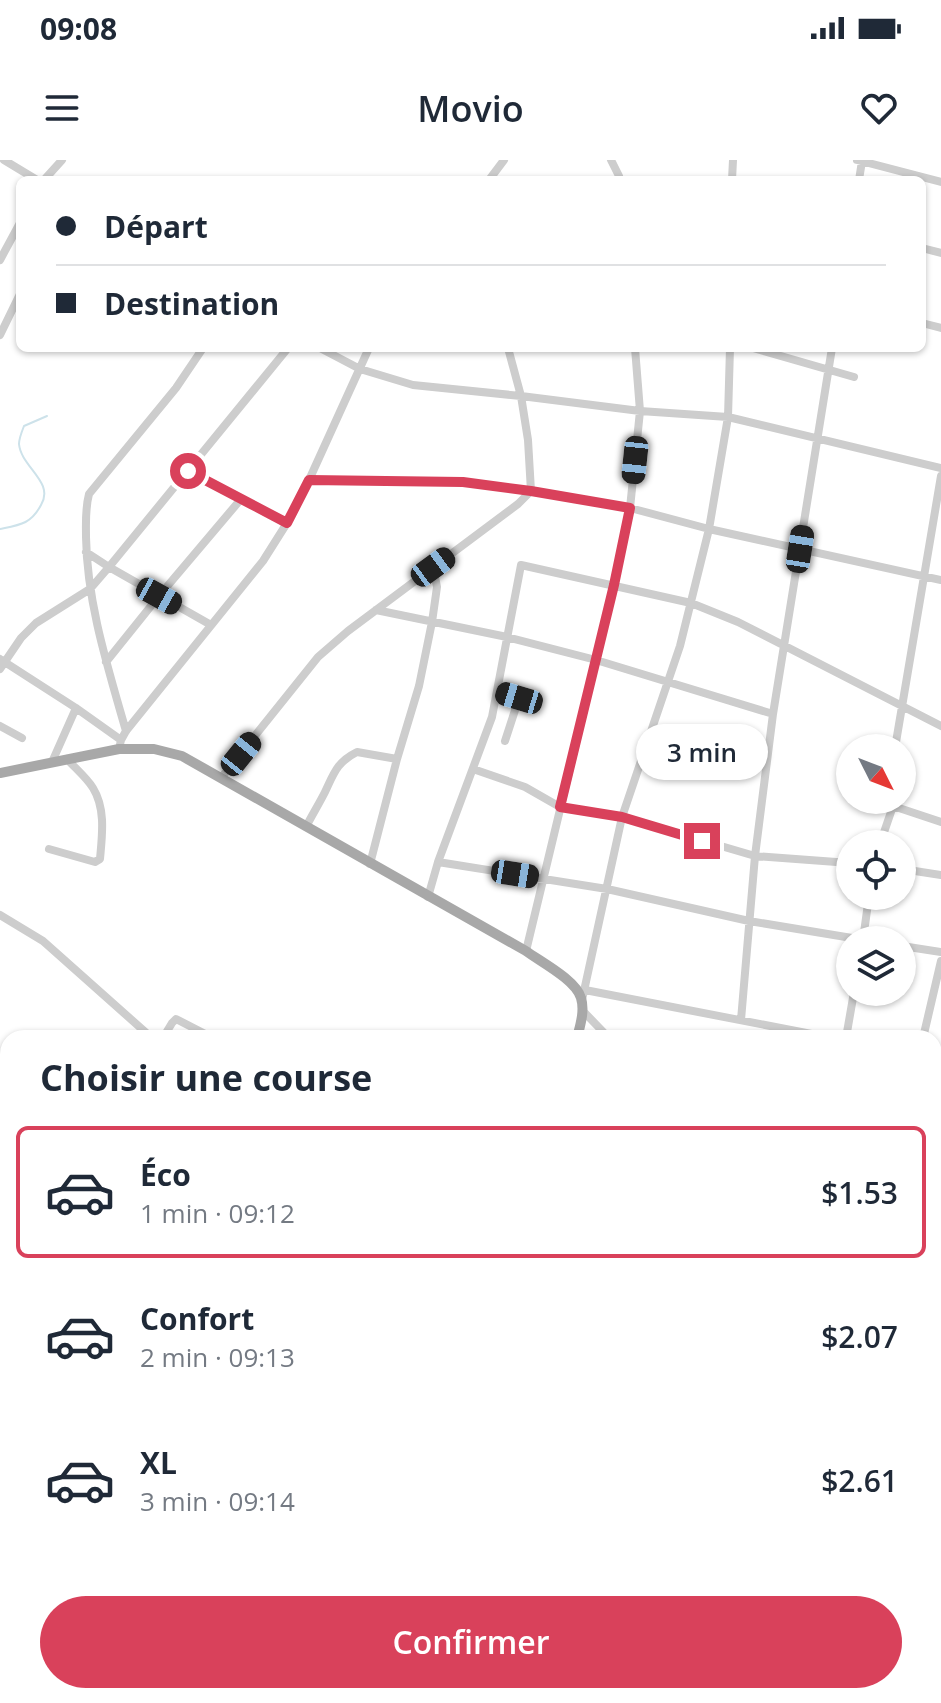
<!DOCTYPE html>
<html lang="fr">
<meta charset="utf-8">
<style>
:root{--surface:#fff;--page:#f2f2f3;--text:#1f2937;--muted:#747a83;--line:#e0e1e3;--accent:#d9415b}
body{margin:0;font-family:"Open Sans",sans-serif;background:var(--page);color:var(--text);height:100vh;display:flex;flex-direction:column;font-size:30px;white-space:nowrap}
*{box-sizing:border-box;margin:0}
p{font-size:26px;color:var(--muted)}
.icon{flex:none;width:44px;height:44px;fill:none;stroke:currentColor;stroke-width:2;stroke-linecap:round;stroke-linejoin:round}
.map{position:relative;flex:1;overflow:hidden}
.sheet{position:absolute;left:0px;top:870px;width:942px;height:674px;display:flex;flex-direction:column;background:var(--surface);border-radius:24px 24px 0 0;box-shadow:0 2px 6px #0004}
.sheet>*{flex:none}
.guide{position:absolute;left:16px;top:16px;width:910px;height:176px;border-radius:12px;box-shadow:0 2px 6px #0004;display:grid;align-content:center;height:176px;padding:0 40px;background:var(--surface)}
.needle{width:52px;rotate:132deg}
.buttons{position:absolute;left:836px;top:574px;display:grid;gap:16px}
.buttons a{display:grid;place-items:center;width:80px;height:80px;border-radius:50%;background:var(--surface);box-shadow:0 2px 6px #0004;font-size:40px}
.end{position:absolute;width:36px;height:36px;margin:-18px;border:10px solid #d9415b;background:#fff;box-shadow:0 0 0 4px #fff}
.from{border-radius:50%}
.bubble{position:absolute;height:56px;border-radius:28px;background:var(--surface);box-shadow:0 2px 6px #0004;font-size:26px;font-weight:600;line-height:56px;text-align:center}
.car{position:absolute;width:24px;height:48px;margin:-24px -12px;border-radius:10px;box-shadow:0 0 6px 2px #0007;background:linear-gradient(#222 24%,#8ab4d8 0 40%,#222 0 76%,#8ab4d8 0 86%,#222 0)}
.guide b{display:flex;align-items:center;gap:28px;height:76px;font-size:30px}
.guide b+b{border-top:2px solid var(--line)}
.guide i{width:20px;height:20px;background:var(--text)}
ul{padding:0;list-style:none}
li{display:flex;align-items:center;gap:24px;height:132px;margin:0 16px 12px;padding:0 24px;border:4px solid transparent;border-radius:12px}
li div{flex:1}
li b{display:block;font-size:30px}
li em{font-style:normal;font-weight:600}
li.selected{border-color:var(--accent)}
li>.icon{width:72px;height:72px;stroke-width:1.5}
h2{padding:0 40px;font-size:36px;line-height:96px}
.cta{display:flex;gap:16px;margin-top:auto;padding:16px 40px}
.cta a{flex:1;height:92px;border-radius:48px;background:var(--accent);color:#fff;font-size:32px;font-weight:600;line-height:92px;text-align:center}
.status{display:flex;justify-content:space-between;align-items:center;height:56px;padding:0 40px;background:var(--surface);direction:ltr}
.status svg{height:22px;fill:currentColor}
header{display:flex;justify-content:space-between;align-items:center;height:104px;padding:0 40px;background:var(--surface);font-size:36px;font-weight:600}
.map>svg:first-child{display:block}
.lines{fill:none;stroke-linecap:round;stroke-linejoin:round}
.stream{stroke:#cde2ea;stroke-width:2}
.minor{stroke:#cdcdcd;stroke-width:8}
.major{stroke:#a8a8a8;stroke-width:10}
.route{stroke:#d9415b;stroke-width:10}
</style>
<div class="status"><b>09:08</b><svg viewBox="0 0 49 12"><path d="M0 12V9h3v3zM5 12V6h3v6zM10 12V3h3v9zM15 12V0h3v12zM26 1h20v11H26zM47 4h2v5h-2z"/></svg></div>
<header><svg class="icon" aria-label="menu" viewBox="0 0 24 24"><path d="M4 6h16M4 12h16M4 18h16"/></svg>Movio<svg class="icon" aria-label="heart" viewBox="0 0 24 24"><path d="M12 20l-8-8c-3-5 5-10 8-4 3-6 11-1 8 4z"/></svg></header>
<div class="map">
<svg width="941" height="1543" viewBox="0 0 941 1543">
<rect width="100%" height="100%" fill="#fff"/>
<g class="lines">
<!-- stream -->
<path class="stream" d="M 0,369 C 20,365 31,364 41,345 C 55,322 21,307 19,284 C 19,279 22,271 24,266 L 47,256"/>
<!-- minor -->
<path class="minor" d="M 4,0 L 37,20
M 611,0 L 619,16 L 620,20
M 857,0 L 941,22
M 44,20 L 62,0
M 489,20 L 504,0
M 732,20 L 733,0
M 859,20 L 862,1
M 922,88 L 941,93
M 0,100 L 20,63
M 922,163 L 941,168
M 0,175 L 20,134
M 320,188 L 360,209 L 413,225 L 521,236 L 640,251 L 728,257 L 941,308
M 753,188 L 854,217
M 188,311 L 287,363
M 309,320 L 463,322 L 531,331 L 630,348 L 709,369 L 941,420
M 86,392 L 109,407 L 211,465
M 376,450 L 507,477 L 596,500 L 773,554
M 0,499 L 76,548 L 121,580
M 106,502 L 159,436 L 241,339
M 0,509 L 21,478 L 36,463 L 90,429 L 109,407 L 288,188
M 497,531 L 538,544
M 0,566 L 22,578
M 126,571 C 108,508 87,443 86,377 C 86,362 85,349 89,334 L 176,228 L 203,188
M 505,581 L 519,538
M 895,588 L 941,316
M 119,589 L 121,580 L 126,571 L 263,401 L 287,363 L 309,320 L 369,188
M 52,602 L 76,548
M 473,609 L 525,627 L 560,647 L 622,657 L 755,696 L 850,703
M 221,618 L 318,497 L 348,471 L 518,344 L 531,331 L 528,280 L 521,236 L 508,188
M 893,646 L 941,662
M 306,667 C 312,655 319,644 325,632 C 334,613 337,602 357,592 L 397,599
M 880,684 L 893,646 L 893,640
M 49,689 L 95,702 L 100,699 C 102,676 106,649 93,628 C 87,618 75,608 67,599
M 438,702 L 607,729 L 749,761 L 864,780
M 370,704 L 397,599 L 419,526 L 432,462 L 437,427 L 433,407
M 902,709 L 941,715
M 428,737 L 438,702 L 492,557 L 521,405 L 691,443 L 738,462 L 941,566
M 0,755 L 43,781 L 152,878
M 863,780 L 869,736
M 902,786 L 941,792
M 526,791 L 614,425 L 630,348 L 640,251 L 635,188
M 585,830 L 832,878
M 582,840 L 622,657 L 680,486 L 709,369 L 728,257 L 730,188
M 583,851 L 609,878
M 741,860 L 755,696 L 773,554 L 832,188
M 163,878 L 172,863 L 176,859 L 213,878
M 846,878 L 854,832
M 923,878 L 941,801
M 934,899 L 941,901
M 0,939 L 8,930
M 0,1095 L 8,1097
M 934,1143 L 941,1148
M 0,1171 L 8,1173
M 934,1247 L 938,1201 L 941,1193
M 934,1266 L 941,1266
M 0,1331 L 8,1331
M 934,1402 L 941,1402
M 0,1451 L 8,1452
M 0,1530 L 10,1543
M 934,1531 L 941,1532
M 114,1543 L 115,1536
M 207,1543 L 208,1536
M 298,1543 L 299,1536
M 387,1543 L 388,1536
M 583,1543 L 584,1536
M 667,1543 L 668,1536
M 743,1543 L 744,1536
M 906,1543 L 907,1536"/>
<!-- major -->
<path class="major" d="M 0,613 L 119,589 L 154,589 L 182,596 L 526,791 C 541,802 576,820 581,838 C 585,851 580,866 577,878
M 488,1543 L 488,1536"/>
</g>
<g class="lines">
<!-- route -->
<path class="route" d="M 188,311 L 287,363 L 309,320 L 463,322 L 531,331 L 630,348 L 614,425 L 560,647 L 622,657 L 702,681"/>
</g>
</svg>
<div class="buttons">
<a><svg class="needle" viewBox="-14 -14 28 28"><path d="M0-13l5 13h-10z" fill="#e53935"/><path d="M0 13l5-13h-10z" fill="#747a83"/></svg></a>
<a><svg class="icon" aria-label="locate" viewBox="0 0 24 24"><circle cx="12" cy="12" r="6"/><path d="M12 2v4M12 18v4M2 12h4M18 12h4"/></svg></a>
<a><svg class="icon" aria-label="layers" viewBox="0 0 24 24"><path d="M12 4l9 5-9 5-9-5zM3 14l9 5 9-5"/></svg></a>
</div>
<i class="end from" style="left:188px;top:311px"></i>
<i class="end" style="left:702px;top:681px"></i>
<div class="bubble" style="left:636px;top:564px;width:132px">3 min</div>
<i class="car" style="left:635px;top:300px;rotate:186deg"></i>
<i class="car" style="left:800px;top:389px;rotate:9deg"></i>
<i class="car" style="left:433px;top:407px;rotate:54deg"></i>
<i class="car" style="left:159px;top:436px;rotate:119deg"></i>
<i class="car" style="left:519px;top:538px;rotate:287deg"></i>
<i class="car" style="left:241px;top:594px;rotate:39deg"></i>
<i class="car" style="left:515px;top:714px;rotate:99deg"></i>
<div class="guide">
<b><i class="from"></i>Départ</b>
<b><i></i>Destination</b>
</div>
<section class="sheet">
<h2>Choisir une course</h2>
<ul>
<li class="selected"><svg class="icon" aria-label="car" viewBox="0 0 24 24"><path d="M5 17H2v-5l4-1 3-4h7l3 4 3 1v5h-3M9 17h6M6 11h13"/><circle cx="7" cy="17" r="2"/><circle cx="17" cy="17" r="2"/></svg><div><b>Éco</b><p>1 min · 09:12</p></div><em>$1.53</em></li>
<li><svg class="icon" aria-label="car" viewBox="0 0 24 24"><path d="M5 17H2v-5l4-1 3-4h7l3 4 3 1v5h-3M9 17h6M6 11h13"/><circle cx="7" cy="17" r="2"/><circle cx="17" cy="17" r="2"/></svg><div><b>Confort</b><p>2 min · 09:13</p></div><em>$2.07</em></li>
<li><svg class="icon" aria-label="car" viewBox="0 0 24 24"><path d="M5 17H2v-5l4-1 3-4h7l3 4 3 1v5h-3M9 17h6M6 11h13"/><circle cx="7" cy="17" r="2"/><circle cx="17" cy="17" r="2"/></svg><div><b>XL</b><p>3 min · 09:14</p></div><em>$2.61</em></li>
</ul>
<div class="cta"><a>Confirmer</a></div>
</section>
</div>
